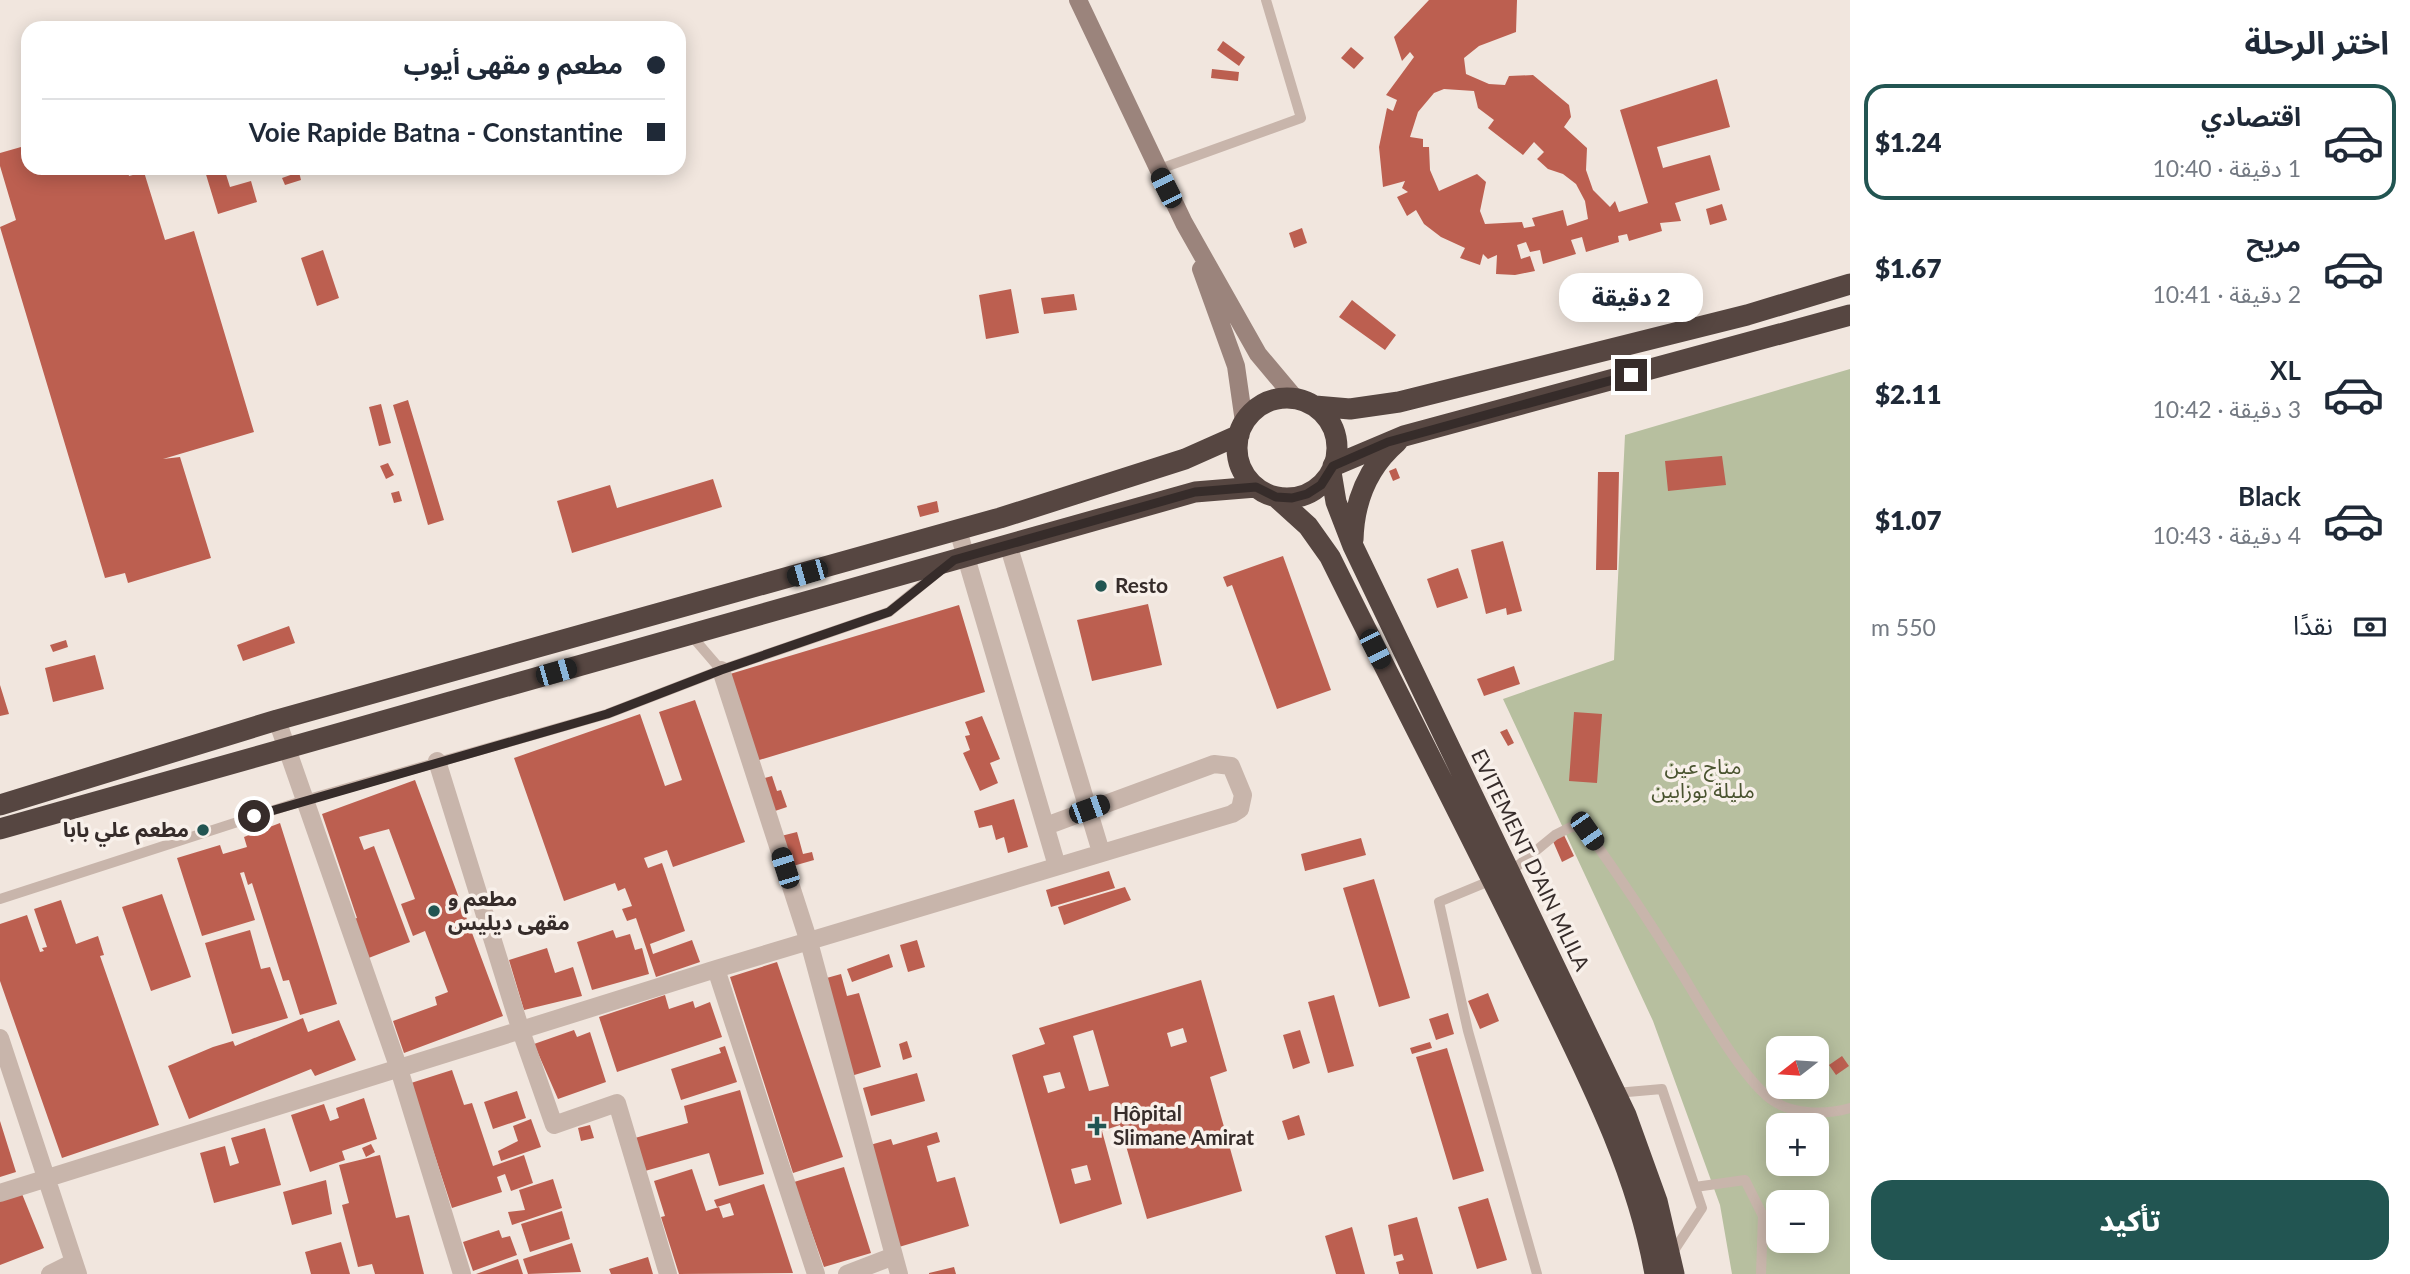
<!DOCTYPE html>
<html lang="ar">
<meta charset="utf-8">
<style>
:root{--surface:#fff;--page:#f2f2f3;--text:#1f2937;--muted:#747a83;--line:#e0e1e3;--accent:#225552}
body{margin:0;font-family:Lato,"Noto Sans Arabic",sans-serif;background:var(--page);color:var(--text);direction:rtl;height:100vh;display:flex;flex-direction:column;font-size:26px;white-space:nowrap}
*{box-sizing:border-box;margin:0}
p{font-size:23px;color:var(--muted)}
.icon{flex:none;width:38px;height:38px;fill:none;stroke:currentColor;stroke-width:2;stroke-linecap:round;stroke-linejoin:round}
.map{position:relative;flex:1;overflow:hidden;direction:ltr}
.panel{display:flex;flex-direction:column;background:var(--surface);width:560px}
.panel>*{flex:none}
.banner{position:absolute;left:21px;top:21px;width:665px;height:154px;border-radius:21px;box-shadow:0 4px 18px #0003;direction:rtl;display:grid;align-content:center;height:154px;padding:0 21px;background:var(--surface)}
.needle{width:46px;rotate:253deg}
.controls{position:absolute;left:1766px;top:1036px;display:grid;gap:14px}
.controls a{display:grid;place-items:center;width:63px;height:63px;border-radius:14px;background:var(--surface);box-shadow:0 4px 18px #0003;font-size:35px}
.end{position:absolute;width:32px;height:32px;margin:-16px;border:9px solid #362c2a;background:#fff;box-shadow:0 0 0 4px #fff}
.from{border-radius:50%}
.bubble{position:absolute;height:49px;border-radius:21px;background:var(--surface);box-shadow:0 4px 18px #0003;font-size:23px;font-weight:800;line-height:49px;text-align:center;direction:rtl}
.car{position:absolute;width:21px;height:42px;margin:-21px -10px;border-radius:9px;box-shadow:0 0 5px 2px #0007;background:linear-gradient(#222 24%,#8ab4d8 0 40%,#222 0 76%,#8ab4d8 0 86%,#222 0)}
.banner b{display:flex;align-items:center;gap:24px;height:66px;font-size:26px}
.banner b+b{border-top:2px solid var(--line)}
.banner i{width:18px;height:18px;background:var(--text)}
ul{padding:0;list-style:none}
li{display:flex;align-items:center;gap:21px;height:116px;margin:0 14px 10px;padding:0 7px;border:4px solid transparent;border-radius:21px}
li div{flex:1}
li b{display:block;font-size:26px}
li em{font-style:normal;font-weight:800}
li.selected{border-color:var(--accent)}
li>.icon{width:63px;height:63px;stroke-width:1.5}
h2{padding:0 21px;font-size:32px;line-height:84px}
.pay{display:flex;align-items:center;gap:18px;height:77px;padding:0 21px;font-size:26px}
.pay p{margin-inline-start:auto}
.primary-button{display:flex;gap:14px;margin-top:auto;padding:14px 21px}
.primary-button a{flex:1;height:80px;border-radius:21px;background:var(--accent);color:#fff;font-size:28px;font-weight:800;line-height:80px;text-align:center}
main{display:flex;flex:1;min-height:0}
.map>svg:first-child{display:block}
.green{fill:#b7bf9f;fill-rule:evenodd}
.building{fill:#bc5f50;fill-rule:evenodd}
.lines{fill:none;stroke-linecap:round;stroke-linejoin:round}
.lane{stroke:#c8b5ab;stroke-width:10}
.street{stroke:#c8b5ab;stroke-width:18}
.secondary{stroke:#9b847c;stroke-width:18}
.highway{stroke:#564641;stroke-width:21}
.route{stroke:#362c2a;stroke-width:9}
.poi-dot{fill:#225552;stroke:#f8f0ea;stroke-width:2.5}
.labels{text-anchor:middle;stroke-width:7;stroke-linejoin:round;paint-order:stroke}
.poi-label{font-size:21px;font-weight:bold;fill:#362c2a;stroke:#f8f0ea;text-anchor:start}
.park-label{font-size:21px;fill:#49532f;stroke:#f8f0ea}
.street-label{font-size:21px;fill:#362c2a;stroke:#f8f0ea}
</style>
<main>
<section class="panel">
<h2>اختر الرحلة</h2>
<ul>
<li class="selected"><svg class="icon" aria-label="car" viewBox="0 0 24 24"><path d="M5 17H2v-5l4-1 3-4h7l3 4 3 1v5h-3M9 17h6M6 11h13"/><circle cx="7" cy="17" r="2"/><circle cx="17" cy="17" r="2"/></svg><div><b>اقتصادي</b><p>1 دقيقة · 10:40</p></div><em>$1.24</em></li>
<li><svg class="icon" aria-label="car" viewBox="0 0 24 24"><path d="M5 17H2v-5l4-1 3-4h7l3 4 3 1v5h-3M9 17h6M6 11h13"/><circle cx="7" cy="17" r="2"/><circle cx="17" cy="17" r="2"/></svg><div><b>مريح</b><p>2 دقيقة · 10:41</p></div><em>$1.67</em></li>
<li><svg class="icon" aria-label="car" viewBox="0 0 24 24"><path d="M5 17H2v-5l4-1 3-4h7l3 4 3 1v5h-3M9 17h6M6 11h13"/><circle cx="7" cy="17" r="2"/><circle cx="17" cy="17" r="2"/></svg><div><b>XL</b><p>3 دقيقة · 10:42</p></div><em>$2.11</em></li>
<li><svg class="icon" aria-label="car" viewBox="0 0 24 24"><path d="M5 17H2v-5l4-1 3-4h7l3 4 3 1v5h-3M9 17h6M6 11h13"/><circle cx="7" cy="17" r="2"/><circle cx="17" cy="17" r="2"/></svg><div><b>Black</b><p>4 دقيقة · 10:43</p></div><em>$1.07</em></li>
</ul>
<div class="pay"><svg class="icon" aria-label="cash" viewBox="0 0 24 24"><path d="M3 7h18v10H3z"/><circle cx="12" cy="12" r="2"/></svg>نقدًا<p>550 m</p></div>
<div class="primary-button"><a>تأكيد</a></div>
</section>
<div class="map">
<svg width="1850" height="1274" viewBox="0 0 1850 1274">
<rect width="100%" height="100%" fill="#f1e6de"/>
<!-- green -->
<path class="green" d="M 1850,369 L 1850,1274 L 1732,1274 L 1720,1205 L 1653,1021 L 1503,699 L 1614,660 L 1625,435 ZM 1778,1048 L 1816,1048 L 1816,1087 L 1778,1087 ZM 1778,1125 L 1816,1125 L 1816,1164 L 1778,1164 ZM 1778,1202 L 1816,1202 L 1816,1241 L 1778,1241 Z"/>
<!-- building -->
<path class="building" d="M 1429,0 L 1517,0 L 1516,32 L 1479,46 L 1464,58 L 1466,74 L 1489,84 L 1505,85 L 1509,76 L 1533,75 L 1569,105 L 1571,117 L 1564,127 L 1587,148 L 1586,170 L 1593,190 L 1610,207 L 1615,201 L 1619,212 L 1648,203 L 1620,110 L 1717,79 L 1730,127 L 1657,147 L 1663,168 L 1710,155 L 1720,190 L 1675,203 L 1681,221 L 1660,223 L 1662,231 L 1629,241 L 1627,234 L 1618,236 L 1619,242 L 1586,252 L 1582,237 L 1571,240 L 1576,254 L 1543,264 L 1540,250 L 1530,252 L 1526,242 L 1517,245 L 1521,259 L 1530,256 L 1535,271 L 1515,275 L 1496,274 L 1497,255 L 1488,259 L 1483,254 L 1480,265 L 1460,258 L 1465,248 L 1441,237 L 1424,224 L 1416,210 L 1407,216 L 1397,197 L 1408,192 L 1402,188 L 1405,181 L 1383,187 L 1379,147 L 1387,108 L 1393,111 L 1397,100 L 1386,95 L 1414,57 L 1410,52 L 1402,61 L 1394,37 ZM 1444,89 L 1474,91 L 1478,108 L 1494,120 L 1488,128 L 1523,155 L 1534,142 L 1544,152 L 1537,159 L 1548,169 L 1563,174 L 1576,184 L 1585,201 L 1588,219 L 1567,226 L 1563,210 L 1532,218 L 1535,226 L 1524,228 L 1522,222 L 1485,224 L 1480,211 L 1486,182 L 1477,174 L 1439,191 L 1430,170 L 1429,147 L 1423,147 L 1423,139 L 1410,137 L 1418,112 L 1434,93 Z
M 1223,41 L 1245,57 L 1239,66 L 1217,50 Z
M 1351,47 L 1364,58 L 1354,69 L 1341,58 Z
M 1212,69 L 1239,72 L 1238,81 L 1211,78 Z
M 28,145 L 28,168 L 127,168 L 129,176 L 144,172 L 165,240 L 194,231 L 254,432 L 163,459 L 180,457 L 211,558 L 128,583 L 125,573 L 105,578 L 0,227 L 16,220 L 0,166 L 0,153 Z
M 204,168 L 224,168 L 230,187 L 251,181 L 257,202 L 218,214 Z
M 299,172 L 301,180 L 285,185 L 282,178 Z
M 1722,204 L 1727,220 L 1710,225 L 1706,209 Z
M 1302,228 L 1307,243 L 1294,248 L 1289,233 Z
M 323,250 L 339,298 L 317,306 L 301,258 Z
M 1011,289 L 1019,333 L 986,339 L 979,295 Z
M 1074,294 L 1077,310 L 1044,314 L 1041,298 Z
M 1352,300 L 1396,335 L 1385,350 L 1339,317 Z
M 408,400 L 444,520 L 428,525 L 393,405 Z
M 381,404 L 391,443 L 379,446 L 369,407 Z
M 1722,456 L 1726,485 L 1668,491 L 1665,461 Z
M 388,463 L 394,475 L 386,479 L 380,466 Z
M 1396,468 L 1400,478 L 1393,481 L 1389,471 Z
M 1598,472 L 1619,472 L 1617,570 L 1596,570 Z
M 713,479 L 722,507 L 572,553 L 557,501 L 610,485 L 617,508 Z
M 399,491 L 402,501 L 394,503 L 391,493 Z
M 937,501 L 939,512 L 920,517 L 917,506 Z
M 1503,541 L 1522,611 L 1507,615 L 1506,608 L 1486,614 L 1471,550 Z
M 1283,556 L 1331,690 L 1277,709 L 1232,585 L 1227,587 L 1223,577 Z
M 1458,568 L 1468,598 L 1437,608 L 1427,579 Z
M 1148,604 L 1162,665 L 1092,681 L 1077,620 Z
M 959,605 L 985,692 L 756,761 L 730,674 Z
M 289,626 L 295,643 L 243,661 L 237,645 Z
M 66,640 L 68,647 L 53,652 L 50,645 Z
M 95,655 L 104,689 L 53,702 L 45,668 Z
M 1514,666 L 1520,684 L 1484,696 L 1477,679 Z
M 0,685 L 9,714 L 0,716 Z
M 695,700 L 745,842 L 673,867 L 667,850 L 644,858 L 648,868 L 662,863 L 685,931 L 650,944 L 653,954 L 692,940 L 700,962 L 656,977 L 636,918 L 627,921 L 622,909 L 632,906 L 625,888 L 618,891 L 615,883 L 564,901 L 514,758 L 640,714 L 665,786 L 682,780 L 659,712 Z
M 1574,712 L 1602,714 L 1597,783 L 1569,781 Z
M 982,716 L 1000,759 L 990,763 L 998,783 L 980,791 L 963,753 L 970,750 L 965,736 L 970,735 L 965,722 Z
M 1507,729 L 1514,743 L 1508,746 L 1500,732 Z
M 772,776 L 777,791 L 781,790 L 787,807 L 772,812 L 761,779 Z
M 415,780 L 503,1016 L 404,1053 L 393,1021 L 437,1005 L 435,997 L 448,992 L 425,931 L 413,936 L 401,904 L 415,899 L 389,829 L 359,837 L 364,850 L 374,846 L 410,942 L 366,959 L 351,920 L 357,918 L 322,814 Z
M 1014,799 L 1028,847 L 1008,853 L 1004,837 L 996,840 L 992,825 L 979,828 L 974,811 Z
M 280,823 L 337,1004 L 300,1015 L 289,980 L 283,981 L 252,883 L 248,885 L 244,872 L 240,873 L 255,920 L 202,936 L 177,858 L 220,845 L 223,854 L 247,847 L 244,837 Z
M 797,832 L 803,854 L 812,852 L 814,860 L 786,868 L 777,837 Z
M 1563,833 L 1574,856 L 1562,862 L 1552,839 Z
M 1361,838 L 1366,855 L 1305,871 L 1301,854 Z
M 1109,871 L 1115,888 L 1051,907 L 1046,890 Z
M 1374,879 L 1410,998 L 1379,1007 L 1343,888 Z
M 1125,887 L 1131,900 L 1064,925 L 1058,907 Z
M 162,894 L 191,977 L 151,991 L 122,907 Z
M 61,900 L 76,944 L 98,936 L 104,955 L 100,956 L 159,1125 L 62,1158 L 0,981 L 0,924 L 27,915 L 40,952 L 44,951 L 42,948 L 47,947 L 34,909 Z
M 250,930 L 261,969 L 270,967 L 288,1018 L 232,1034 L 205,943 Z
M 613,930 L 616,938 L 630,934 L 635,950 L 642,948 L 649,974 L 592,990 L 577,942 Z
M 917,940 L 925,967 L 908,972 L 900,945 Z
M 547,948 L 555,973 L 573,967 L 582,996 L 524,1010 L 509,960 Z
M 889,954 L 893,967 L 852,982 L 847,969 Z
M 777,962 L 843,1157 L 793,1173 L 730,977 Z
M 841,974 L 847,996 L 859,993 L 881,1067 L 851,1076 L 823,979 Z
M 1201,980 L 1227,1071 L 1210,1077 L 1242,1191 L 1147,1219 L 1120,1125 L 1102,1131 L 1122,1204 L 1060,1224 L 1012,1055 L 1045,1044 L 1039,1028 ZM 1183,1028 L 1187,1042 L 1171,1047 L 1167,1033 ZM 1093,1030 L 1109,1086 L 1089,1091 L 1073,1036 ZM 1060,1072 L 1065,1088 L 1048,1093 L 1043,1076 ZM 1087,1165 L 1091,1180 L 1075,1184 L 1071,1169 Z
M 1488,993 L 1499,1021 L 1480,1029 L 1468,1001 Z
M 665,995 L 669,1009 L 693,1001 L 695,1008 L 710,1002 L 722,1037 L 617,1072 L 599,1017 Z
M 1334,995 L 1354,1066 L 1328,1073 L 1308,1002 Z
M 1448,1013 L 1454,1034 L 1436,1040 L 1429,1019 Z
M 303,1018 L 308,1032 L 339,1020 L 356,1060 L 315,1076 L 311,1069 L 189,1119 L 168,1066 L 213,1047 L 233,1041 L 235,1046 Z
M 574,1030 L 577,1037 L 590,1032 L 606,1082 L 558,1099 L 534,1044 Z
M 1300,1030 L 1310,1063 L 1293,1069 L 1283,1035 Z
M 907,1041 L 912,1057 L 903,1060 L 899,1044 Z
M 1430,1042 L 1432,1048 L 1412,1054 L 1410,1048 Z
M 725,1046 L 737,1082 L 681,1100 L 671,1069 L 721,1053 L 719,1048 Z
M 1447,1048 L 1484,1171 L 1453,1180 L 1416,1057 Z
M 1842,1056 L 1849,1066 L 1836,1075 L 1829,1065 Z
M 452,1070 L 464,1105 L 472,1103 L 493,1166 L 524,1155 L 533,1183 L 511,1191 L 505,1174 L 497,1177 L 502,1192 L 452,1208 L 411,1083 Z
M 917,1073 L 925,1101 L 871,1116 L 863,1088 Z
M 740,1090 L 764,1174 L 719,1186 L 709,1153 L 645,1171 L 635,1138 L 688,1123 L 684,1106 Z
M 517,1091 L 526,1118 L 493,1129 L 484,1102 Z
M 364,1098 L 377,1139 L 342,1151 L 345,1160 L 310,1172 L 291,1115 L 324,1104 L 330,1121 L 339,1118 L 336,1108 Z
M 1299,1115 L 1305,1135 L 1288,1140 L 1282,1121 Z
M 531,1119 L 541,1147 L 501,1161 L 498,1151 L 518,1141 L 513,1126 Z
M 0,1121 L 16,1172 L 0,1177 Z
M 590,1125 L 594,1138 L 581,1141 L 578,1128 Z
M 265,1128 L 281,1185 L 214,1203 L 200,1153 L 225,1146 L 230,1166 L 239,1163 L 231,1138 Z
M 937,1132 L 940,1142 L 927,1146 L 937,1182 L 955,1177 L 969,1226 L 899,1247 L 870,1145 L 891,1139 L 893,1145 Z
M 371,1144 L 375,1152 L 366,1157 L 362,1148 Z
M 380,1155 L 396,1218 L 409,1215 L 424,1274 L 375,1274 L 372,1264 L 358,1267 L 342,1205 L 349,1203 L 339,1165 Z
M 844,1167 L 871,1253 L 824,1267 L 794,1182 Z
M 692,1169 L 706,1211 L 719,1207 L 723,1218 L 734,1215 L 730,1203 L 717,1207 L 714,1200 L 764,1184 L 793,1273 L 679,1274 L 661,1217 L 665,1216 L 654,1181 Z
M 553,1179 L 562,1208 L 512,1225 L 508,1212 L 525,1210 L 519,1190 Z
M 326,1180 L 332,1214 L 292,1225 L 283,1192 Z
M 20,1189 L 44,1248 L 0,1265 L 0,1197 Z
M 1488,1198 L 1507,1260 L 1477,1269 L 1458,1207 Z
M 562,1211 L 570,1239 L 530,1252 L 521,1224 Z
M 1417,1217 L 1433,1274 L 1399,1274 L 1396,1262 L 1404,1260 L 1402,1254 L 1394,1256 L 1388,1225 Z
M 1352,1227 L 1365,1274 L 1336,1274 L 1325,1236 Z
M 499,1230 L 502,1238 L 510,1236 L 517,1255 L 473,1271 L 463,1242 Z
M 341,1242 L 350,1274 L 311,1274 L 305,1252 Z
M 572,1243 L 581,1272 L 528,1274 L 523,1259 Z
M 648,1257 L 653,1274 L 611,1274 L 609,1269 Z
M 518,1259 L 523,1274 L 476,1274 Z
M 954,1267 L 956,1274 L 929,1274 L 929,1273 Z"/>
<g class="lines">
<!-- lane -->
<path class="lane" d="M 1157,170 L 1301,118 L 1266,0
M 721,670 L 889,612 L 943,568
M 0,899 L 305,800 L 607,714 L 721,670 L 690,634
M 1616,1093 L 1662,1089 L 1702,1208 L 1671,1255
M 1695,1187 L 1745,1180 L 1763,1216 L 1761,1274
M 1537,1274 L 1468,1031 L 1439,902 L 1509,873 L 1555,835 L 1571,827 L 1579,826 L 1587,831 C 1619,876 1650,922 1679,969 C 1700,1003 1742,1079 1772,1100 C 1794,1115 1825,1115 1850,1108"/>
<!-- street -->
<path class="street" d="M 958,530 L 1057,866
M 1008,544 L 1101,852
M 721,670 L 809,942 L 899,1274
M 277,720 L 399,1069 L 462,1274
M 437,761 L 521,1031 L 554,1125 L 617,1103 L 668,1274
M 716,969 L 816,1274
M 0,1038 L 78,1274
M 0,1193 L 716,969 L 1232,814 L 1240,809 L 1243,795 L 1231,766 L 1214,764 L 1046,826
M 50,1274 L 74,1262
M 847,1274 L 894,1256"/>
<!-- secondary -->
<path class="secondary" d="M 1078,0 L 1184,223 L 1258,354 L 1295,398
M 1201,269 L 1236,366 L 1244,422"/>
<!-- highway -->
<path class="highway" d="M1237 448a50 50 0 1 1 100 0a50 50 0 1 1-100 0Z
M 1315,406 L 1350,409 L 1399,402 L 1747,315 L 1850,284
M 1333,466 L 1404,436 L 1850,315
M 1331,472 L 1336,502 L 1353,546 L 1626,1115 L 1657,1201 L 1674,1274
M 1276,497 L 1308,526 L 1330,557 C 1398,695 1469,831 1536,969 C 1584,1068 1636,1166 1655,1274
M 1353,540 C 1354,502 1368,467 1397,442
M 0,805 L 277,720 L 1000,518 L 1185,459 L 1239,435
M 0,829 L 1195,492 L 1256,487"/>
</g>
<g class="lines">
<!-- route -->
<path class="route" d="M 254,816 L 607,714 L 721,670 L 889,612 L 954,560 L 1195,492 L 1256,487 L 1276,497 L 1292,498 L 1307,494 L 1321,485 L 1333,466 L 1388,442 L 1631,375"/>
</g>
<!-- markers -->
<g class="poi-dot">
<circle cx="1101" cy="586" r="7"/>
<circle cx="203" cy="830" r="7"/>
<circle cx="434" cy="911" r="7"/>
<path d="M1093.5 1115.5h7v7h7v7h-7v7h-7v-7h-7v-7h7z"/>
</g>
<g class="labels">
<!-- poi labels -->
<g class="poi-label">
<text x="1115" y="593">Resto</text>
<text x="189" y="837" text-anchor="end">مطعم علي بابا</text>
<text x="448" y="906">مطعم و<tspan x="448" dy="24">مقهى ديليس</tspan></text>
<text x="1113" y="1121">Hôpital<tspan x="1113" dy="24">Slimane Amirat</tspan></text>
</g>
<!-- park labels -->
<g class="park-label">
<text x="1703" y="774">مناج عين<tspan x="1703" dy="24">مليلة بوزابين</tspan></text>
</g>
<!-- street labels -->
<g class="street-label">
<text transform="translate(1530 860) rotate(64)" y="7">EVITEMENT D'AIN MLILA</text>
</g>
</g>
</svg>
<div class="controls">
<a><svg class="needle" viewBox="-14 -14 28 28"><path d="M0-13l5 13h-10z" fill="#e53935"/><path d="M0 13l5-13h-10z" fill="#747a83"/></svg></a>
<a>+</a>
<a>−</a>
</div>
<i class="end from" style="left:254px;top:816px"></i>
<i class="end" style="left:1631px;top:375px"></i>
<div class="bubble" style="left:1559px;top:273px;width:144px">2 دقيقة</div>
<i class="car" style="left:1166px;top:188px;rotate:333deg"></i>
<i class="car" style="left:807px;top:573px;rotate:254deg"></i>
<i class="car" style="left:1375px;top:649px;rotate:153deg"></i>
<i class="car" style="left:556px;top:672px;rotate:74deg"></i>
<i class="car" style="left:1089px;top:809px;rotate:70deg"></i>
<i class="car" style="left:1587px;top:831px;rotate:145deg"></i>
<i class="car" style="left:785px;top:868px;rotate:342deg"></i>
<div class="banner">
<b><i class="from"></i>مطعم و مقهى أيوب</b>
<b><i></i>Voie Rapide Batna - Constantine</b>
</div>
</div>
</main>
